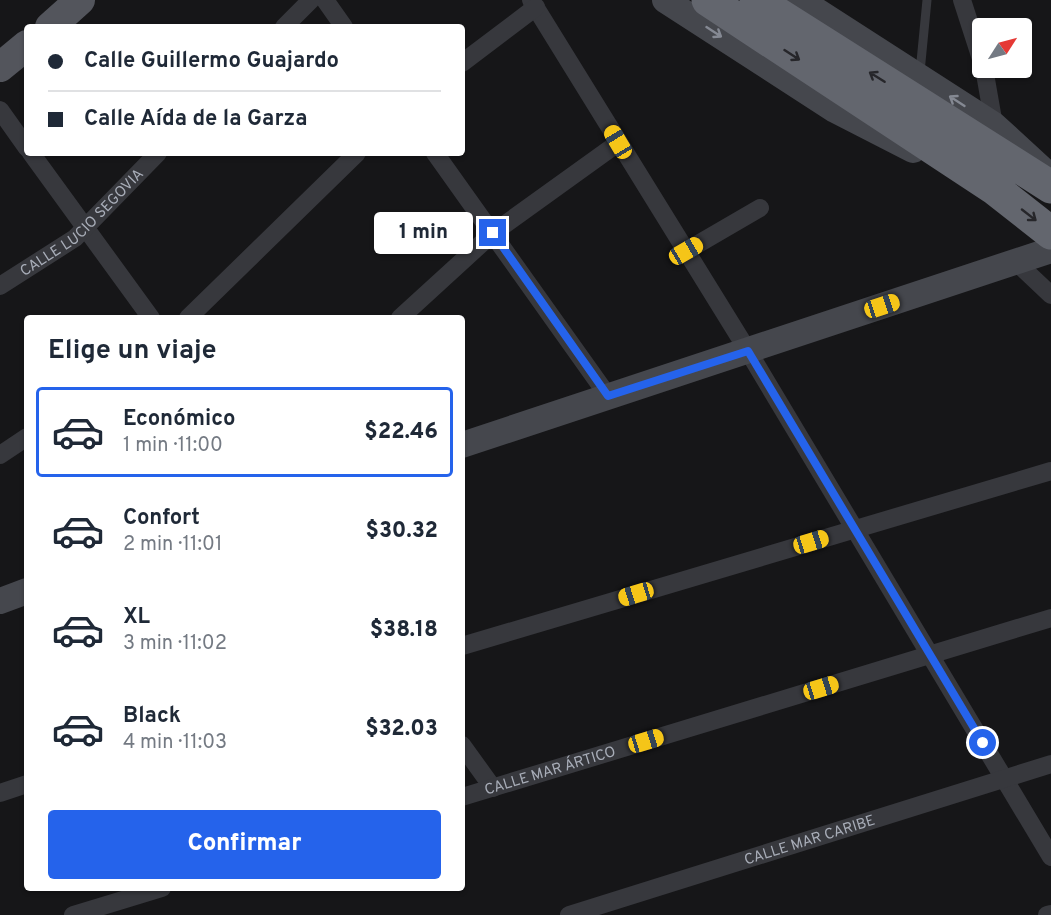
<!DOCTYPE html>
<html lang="es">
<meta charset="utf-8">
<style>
:root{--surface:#fff;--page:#f6f6f7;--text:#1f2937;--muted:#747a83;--line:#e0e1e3;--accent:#2563eb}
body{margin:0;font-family:Overpass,sans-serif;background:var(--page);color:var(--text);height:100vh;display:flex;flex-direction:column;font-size:22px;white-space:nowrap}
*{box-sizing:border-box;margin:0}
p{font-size:20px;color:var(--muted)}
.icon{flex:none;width:33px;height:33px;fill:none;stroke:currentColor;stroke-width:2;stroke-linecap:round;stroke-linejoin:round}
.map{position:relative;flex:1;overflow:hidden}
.panel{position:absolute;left:24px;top:315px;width:441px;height:576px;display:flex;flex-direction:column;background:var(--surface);border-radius:6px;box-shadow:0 2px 4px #0004}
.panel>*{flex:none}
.top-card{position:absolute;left:24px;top:24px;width:441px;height:132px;border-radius:6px;box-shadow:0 2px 4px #0004;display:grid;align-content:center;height:132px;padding:0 24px;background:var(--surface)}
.needle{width:39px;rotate:54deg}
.controls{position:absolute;left:972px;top:18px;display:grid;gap:12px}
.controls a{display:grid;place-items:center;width:60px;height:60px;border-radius:6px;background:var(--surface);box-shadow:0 2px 4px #0004;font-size:30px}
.end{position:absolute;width:27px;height:27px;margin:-14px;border:8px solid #2563eb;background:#fff;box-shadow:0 0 0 3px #fff}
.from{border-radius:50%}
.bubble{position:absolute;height:42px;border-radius:6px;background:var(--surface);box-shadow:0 2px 4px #0004;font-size:20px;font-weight:800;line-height:42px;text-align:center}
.car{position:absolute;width:18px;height:36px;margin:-18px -9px;border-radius:8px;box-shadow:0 0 4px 2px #0007;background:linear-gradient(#f5c518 24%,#345 0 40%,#f5c518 0 76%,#345 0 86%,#f5c518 0)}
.top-card b{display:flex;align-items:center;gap:21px;height:57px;font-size:22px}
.top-card b+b{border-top:2px solid var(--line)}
.top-card i{width:15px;height:15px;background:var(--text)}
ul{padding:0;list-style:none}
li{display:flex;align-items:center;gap:18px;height:90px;margin:0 12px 9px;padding:0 12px;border:3px solid transparent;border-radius:6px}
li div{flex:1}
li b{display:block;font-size:22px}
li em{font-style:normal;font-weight:800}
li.current{border-color:var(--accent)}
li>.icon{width:54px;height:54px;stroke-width:1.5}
h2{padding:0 24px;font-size:27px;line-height:72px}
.primary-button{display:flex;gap:12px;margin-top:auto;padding:12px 24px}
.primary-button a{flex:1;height:69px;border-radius:6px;background:var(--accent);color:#fff;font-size:24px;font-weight:800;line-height:69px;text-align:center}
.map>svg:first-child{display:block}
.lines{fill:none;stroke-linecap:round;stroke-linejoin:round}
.lane{stroke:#37383d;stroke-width:9}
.street{stroke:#37383d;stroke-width:18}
.secondary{stroke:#45474d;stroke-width:26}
.primary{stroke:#53555c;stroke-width:30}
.highway{stroke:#63666e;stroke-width:33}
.oneway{stroke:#858993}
.oneway2{stroke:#26262a}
.route{stroke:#2563eb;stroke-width:8}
.labels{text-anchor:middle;stroke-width:6;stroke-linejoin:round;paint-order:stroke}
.street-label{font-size:15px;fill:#a8adb8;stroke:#111113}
</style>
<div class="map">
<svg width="1051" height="915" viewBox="0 0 1051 915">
<rect width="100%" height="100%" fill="#161618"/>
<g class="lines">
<!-- lane -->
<path class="lane" d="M 920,72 L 927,0"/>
<!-- street -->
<g class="street">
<path d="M 325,0 L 344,27"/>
<path d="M 531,0 L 748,351 L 1051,857"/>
<path d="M 962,0 L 982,62"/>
<path d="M 284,27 L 311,0"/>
<path d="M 462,63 L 536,7"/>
<path d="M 984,68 L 994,125"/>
<path d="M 0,110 L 27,148"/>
<path d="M 31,153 L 151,318"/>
<path d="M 435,153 L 608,396"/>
<path d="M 686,251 L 760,208"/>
<path d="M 1016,262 L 1051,295"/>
<path id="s1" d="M 0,286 L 75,238 L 158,153"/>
<path d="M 188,318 L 357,153"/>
<path d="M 400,318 L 493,233 L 618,143"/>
<path d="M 0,455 L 27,437"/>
<path d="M 462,646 L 1051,471"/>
<path d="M 462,745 L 493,788"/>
<path d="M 0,793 L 27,784"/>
<path id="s2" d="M 462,797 L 1051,618"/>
<path d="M 73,915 L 162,888"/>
<path id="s3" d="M 569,915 L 1051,764"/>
<path d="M 1047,915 L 1051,914"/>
</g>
<!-- secondary -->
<path class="secondary" d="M 665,0 L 835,110 L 913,150
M 800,0 L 994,125 L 1042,169
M 462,445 L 1051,250
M 0,601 L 27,591"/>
<!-- primary -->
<path class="primary" d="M 50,27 L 80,0
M 0,67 L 27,45"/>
<!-- highway -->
<path class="highway" d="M 708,0 L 995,189 L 1051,233
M 756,0 L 1051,187"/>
</g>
<!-- one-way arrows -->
<defs><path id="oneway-shaft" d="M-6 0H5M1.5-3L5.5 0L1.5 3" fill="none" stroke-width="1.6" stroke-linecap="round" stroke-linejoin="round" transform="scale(1.5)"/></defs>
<g class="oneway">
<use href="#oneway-shaft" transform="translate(714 32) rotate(33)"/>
<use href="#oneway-shaft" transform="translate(957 101) rotate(-147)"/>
</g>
<g class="oneway2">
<use href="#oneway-shaft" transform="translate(792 55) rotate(33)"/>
<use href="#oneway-shaft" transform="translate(877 77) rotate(-148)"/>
<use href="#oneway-shaft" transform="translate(1029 215) rotate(38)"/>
</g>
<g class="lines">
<!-- route -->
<path class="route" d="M 493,233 L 608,396 L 748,351 L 983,743"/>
</g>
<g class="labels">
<!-- street labels -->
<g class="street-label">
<text dy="5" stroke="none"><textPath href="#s1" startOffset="104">CALLE LUCIO SEGOVIA</textPath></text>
<text dy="5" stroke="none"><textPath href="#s2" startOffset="92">CALLE MAR ÁRTICO</textPath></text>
<text dy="5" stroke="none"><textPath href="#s3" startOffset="252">CALLE MAR CARIBE</textPath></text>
</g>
</g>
</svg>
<div class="controls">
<a><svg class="needle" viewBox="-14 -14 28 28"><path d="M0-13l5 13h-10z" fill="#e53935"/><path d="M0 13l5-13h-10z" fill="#747a83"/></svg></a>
</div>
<i class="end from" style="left:983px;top:743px"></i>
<i class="end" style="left:493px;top:233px"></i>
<div class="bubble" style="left:374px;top:212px;width:99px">1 min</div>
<i class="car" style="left:618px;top:142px;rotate:329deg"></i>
<i class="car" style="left:686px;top:251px;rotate:60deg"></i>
<i class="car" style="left:882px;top:306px;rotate:72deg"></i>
<i class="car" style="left:811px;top:542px;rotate:73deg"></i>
<i class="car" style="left:636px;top:594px;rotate:253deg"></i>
<i class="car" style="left:821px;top:688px;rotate:73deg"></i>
<i class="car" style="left:646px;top:741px;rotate:73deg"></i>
<div class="top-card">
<b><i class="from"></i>Calle Guillermo Guajardo</b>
<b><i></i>Calle Aída de la Garza</b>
</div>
<section class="panel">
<h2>Elige un viaje</h2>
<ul>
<li class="current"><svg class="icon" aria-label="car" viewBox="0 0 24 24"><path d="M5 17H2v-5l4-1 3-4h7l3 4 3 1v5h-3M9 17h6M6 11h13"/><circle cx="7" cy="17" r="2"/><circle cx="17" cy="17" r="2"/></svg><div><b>Económico</b><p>1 min · 11:00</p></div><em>$22.46</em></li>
<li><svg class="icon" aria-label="car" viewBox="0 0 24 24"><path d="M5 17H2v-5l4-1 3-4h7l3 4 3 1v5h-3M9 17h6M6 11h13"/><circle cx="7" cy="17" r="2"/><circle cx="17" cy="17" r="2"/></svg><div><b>Confort</b><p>2 min · 11:01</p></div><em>$30.32</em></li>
<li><svg class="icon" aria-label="car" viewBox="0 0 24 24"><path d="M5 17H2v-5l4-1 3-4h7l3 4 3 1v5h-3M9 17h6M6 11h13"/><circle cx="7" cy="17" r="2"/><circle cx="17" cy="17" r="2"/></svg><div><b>XL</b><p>3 min · 11:02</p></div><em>$38.18</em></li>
<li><svg class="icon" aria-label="car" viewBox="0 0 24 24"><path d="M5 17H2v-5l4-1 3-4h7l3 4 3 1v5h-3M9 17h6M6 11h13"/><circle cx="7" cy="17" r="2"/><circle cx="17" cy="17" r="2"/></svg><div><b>Black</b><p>4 min · 11:03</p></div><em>$32.03</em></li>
</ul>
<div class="primary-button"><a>Confirmar</a></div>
</section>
</div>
